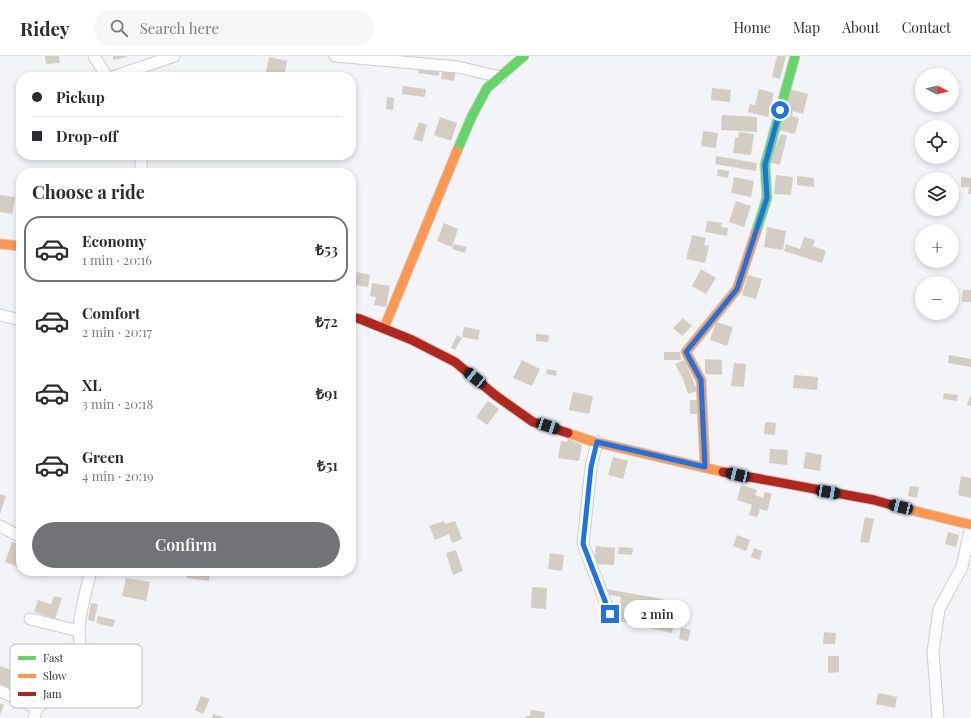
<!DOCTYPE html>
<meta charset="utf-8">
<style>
:root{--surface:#fff;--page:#f7f7f7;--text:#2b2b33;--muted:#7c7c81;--line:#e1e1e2;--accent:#717376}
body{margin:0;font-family:"Playfair Display",serif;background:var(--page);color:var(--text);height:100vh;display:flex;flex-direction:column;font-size:15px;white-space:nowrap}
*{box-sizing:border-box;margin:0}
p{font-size:13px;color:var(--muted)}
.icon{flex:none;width:22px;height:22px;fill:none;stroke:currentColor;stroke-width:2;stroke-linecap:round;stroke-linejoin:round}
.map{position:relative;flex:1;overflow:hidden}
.panel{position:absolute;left:16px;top:112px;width:340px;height:408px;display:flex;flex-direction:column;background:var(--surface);border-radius:16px;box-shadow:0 2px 6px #0003}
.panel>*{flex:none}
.hud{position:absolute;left:16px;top:16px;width:340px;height:88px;border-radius:16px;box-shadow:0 2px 6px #0003;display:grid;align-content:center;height:88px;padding:0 16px;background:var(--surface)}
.needle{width:26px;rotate:97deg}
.controls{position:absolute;left:915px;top:12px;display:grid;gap:8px}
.controls a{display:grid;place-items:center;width:44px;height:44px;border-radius:50%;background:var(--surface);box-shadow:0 2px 6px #0003;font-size:20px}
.end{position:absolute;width:18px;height:18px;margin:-9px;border:5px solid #1a73e8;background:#fff;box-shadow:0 0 0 2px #fff}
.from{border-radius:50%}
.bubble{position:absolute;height:28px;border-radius:14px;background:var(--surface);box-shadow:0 2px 6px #0003;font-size:13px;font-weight:600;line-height:28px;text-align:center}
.car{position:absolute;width:12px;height:24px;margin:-12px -6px;border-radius:5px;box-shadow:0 0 3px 1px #0007;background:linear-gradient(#222 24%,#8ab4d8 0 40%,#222 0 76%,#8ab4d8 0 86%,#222 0)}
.hud b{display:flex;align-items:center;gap:14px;height:38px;font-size:15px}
.hud b+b{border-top:1px solid var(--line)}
.hud i{width:10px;height:10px;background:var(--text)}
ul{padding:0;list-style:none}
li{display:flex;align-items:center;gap:12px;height:66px;margin:0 8px 6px;padding:0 8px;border:2px solid transparent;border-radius:16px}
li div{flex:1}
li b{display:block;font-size:15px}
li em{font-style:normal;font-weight:600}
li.on{border-color:var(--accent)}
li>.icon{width:36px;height:36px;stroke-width:1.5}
h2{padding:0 16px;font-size:18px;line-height:48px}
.primary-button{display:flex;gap:8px;margin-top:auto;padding:8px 16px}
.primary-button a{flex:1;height:46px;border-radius:24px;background:var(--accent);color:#fff;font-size:16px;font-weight:600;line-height:46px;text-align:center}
header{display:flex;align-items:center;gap:24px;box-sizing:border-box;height:56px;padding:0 20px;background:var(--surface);border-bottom:1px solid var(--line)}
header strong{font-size:19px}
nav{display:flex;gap:22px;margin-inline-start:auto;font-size:14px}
.search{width:280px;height:36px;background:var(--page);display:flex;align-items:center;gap:10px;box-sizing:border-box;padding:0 14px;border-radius:22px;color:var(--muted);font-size:15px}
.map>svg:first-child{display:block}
.building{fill:#d4cdc4}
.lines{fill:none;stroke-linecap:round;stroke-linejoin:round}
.street-casing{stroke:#cccdd0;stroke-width:13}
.fast-casing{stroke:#cccdd0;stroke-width:11}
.slow-casing{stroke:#cccdd0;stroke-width:11}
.jam-casing{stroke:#cccdd0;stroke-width:11}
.street{stroke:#fdfdfe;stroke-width:11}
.fast{stroke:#63d668;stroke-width:9}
.slow{stroke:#ff974d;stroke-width:9}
.jam{stroke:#b3261e;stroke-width:9}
.route{stroke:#1a73e8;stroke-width:5}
.key{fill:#fff;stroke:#c0c0c1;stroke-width:1}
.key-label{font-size:11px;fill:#2c2d30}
</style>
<header>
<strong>Ridey</strong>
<div class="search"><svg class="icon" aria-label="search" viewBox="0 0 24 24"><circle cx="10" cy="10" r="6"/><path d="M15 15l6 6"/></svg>Search here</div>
<nav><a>Home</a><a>Map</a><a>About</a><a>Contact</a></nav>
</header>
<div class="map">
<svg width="971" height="662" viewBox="0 0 971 662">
<rect width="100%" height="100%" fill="#f2f4f8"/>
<!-- building -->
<path class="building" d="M 45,0 L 59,0 L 60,7 L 46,8 Z
M 113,0 L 127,0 L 127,1 L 113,4 Z
M 777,0 L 786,0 L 780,23 L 772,21 Z
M 269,1 L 287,5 L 284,21 L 265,20 Z
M 419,9 L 440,11 L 439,20 L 418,17 Z
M 443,10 L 456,12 L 454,25 L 441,23 Z
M 186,16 L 188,21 L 170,21 Z
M 403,30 L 426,33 L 425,41 L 402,38 Z
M 712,32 L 731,34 L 730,46 L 711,44 Z
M 759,33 L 774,37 L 768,61 L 748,56 L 750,48 L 755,49 Z
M 789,33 L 808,38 L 803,58 L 793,55 L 792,60 L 799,62 L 795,78 L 779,74 Z
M 387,41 L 394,42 L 393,54 L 386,53 Z
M 722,59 L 757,61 L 757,76 L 721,74 Z
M 440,61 L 457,67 L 451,85 L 434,79 Z
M 419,66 L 427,69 L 422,86 L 413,83 Z
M 703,75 L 718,77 L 716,92 L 701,90 Z
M 739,76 L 754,78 L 751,99 L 733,97 L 735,82 L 738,82 Z
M 781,78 L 787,80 L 780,109 L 769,106 Z
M 716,100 L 757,107 L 756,115 L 715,108 Z
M 718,113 L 729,115 L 728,122 L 717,120 Z
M 776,119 L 793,121 L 791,139 L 774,138 Z
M 797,120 L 814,122 L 814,131 L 797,129 Z
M 734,121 L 754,125 L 751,141 L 731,137 Z
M 961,121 L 971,122 L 971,138 L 968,138 L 969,131 L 961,131 Z
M 0,139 L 15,141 L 12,158 L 0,156 Z
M 736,145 L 751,150 L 744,171 L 729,166 Z
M 707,165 L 722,167 L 721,171 L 728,172 L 727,180 L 705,176 Z
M 444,167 L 458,173 L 452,191 L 437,185 Z
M 767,171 L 786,175 L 783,194 L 764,191 Z
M 692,179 L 706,182 L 704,189 L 709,190 L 705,207 L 686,203 Z
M 804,181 L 815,184 L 813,190 L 826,195 L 822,207 L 784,195 L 786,188 L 800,193 Z
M 454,188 L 467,191 L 465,197 L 452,193 Z
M 701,213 L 716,222 L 706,238 L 692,230 Z
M 357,216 L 370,219 L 368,231 L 355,229 Z
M 748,219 L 762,223 L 756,243 L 742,239 Z
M 372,227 L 390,230 L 386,251 L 374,249 L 376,241 L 370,240 Z
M 963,234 L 971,234 L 971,246 L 962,246 Z
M 683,262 L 692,270 L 682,280 L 673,272 Z
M 716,266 L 733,271 L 727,290 L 710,284 Z
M 464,271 L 480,274 L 478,284 L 462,281 Z
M 536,278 L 549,279 L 548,286 L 536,285 Z
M 457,279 L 462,282 L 455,294 L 451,292 Z
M 664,296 L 680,296 L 681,304 L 664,304 Z
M 949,299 L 971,303 L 971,311 L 948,307 Z
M 705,303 L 722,304 L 722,319 L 705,318 Z
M 522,304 L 540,313 L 532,330 L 513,322 Z
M 684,304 L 691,319 L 697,335 L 688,338 L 683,323 L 675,308 Z
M 734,307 L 746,308 L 744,331 L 731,330 Z
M 547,313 L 557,315 L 556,320 L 546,318 Z
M 794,319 L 818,321 L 817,334 L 793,332 Z
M 573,336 L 593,340 L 589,358 L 569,354 Z
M 944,337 L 958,339 L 957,345 L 943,343 Z
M 971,338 L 971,350 L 967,349 Z
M 690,344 L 697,344 L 697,358 L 690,358 Z
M 488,345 L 499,353 L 487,369 L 476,361 Z
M 765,366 L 776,367 L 775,379 L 764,378 Z
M 568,383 L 582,389 L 579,405 L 558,402 L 561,385 L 567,386 Z
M 770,393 L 788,394 L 787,409 L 769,407 Z
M 806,396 L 822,399 L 820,415 L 803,412 Z
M 613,401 L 628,405 L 623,423 L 608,419 Z
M 961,420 L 971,422 L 971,442 L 958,439 Z
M 741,429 L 757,434 L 755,439 L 763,442 L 765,436 L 772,438 L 767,455 L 760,453 L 757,461 L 749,459 L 752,449 L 737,444 Z
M 910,430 L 919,431 L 917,442 L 908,440 Z
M 0,438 L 6,440 L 0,458 Z
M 865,461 L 874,463 L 869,487 L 860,486 Z
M 444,465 L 445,468 L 455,465 L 462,483 L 452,487 L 449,478 L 435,484 L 429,470 Z
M 948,476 L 959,479 L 956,491 L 945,488 Z
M 737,479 L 750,484 L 746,495 L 733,490 Z
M 12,486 L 21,489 L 21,512 L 5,506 Z
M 596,490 L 615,492 L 614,509 L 594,508 Z
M 619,491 L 633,492 L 632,499 L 618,498 Z
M 754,492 L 762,495 L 760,504 L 751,501 Z
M 456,494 L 463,515 L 453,519 L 446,497 Z
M 550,497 L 564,499 L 562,515 L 548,513 Z
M 30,515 L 48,515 L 46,521 Z
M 187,515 L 210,516 L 209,525 L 187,522 Z
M 126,522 L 150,526 L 146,545 L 122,540 Z
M 532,531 L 547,532 L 546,553 L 531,552 Z
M 606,533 L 663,543 L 660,557 L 635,553 L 633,568 L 617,565 L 621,541 L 605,538 Z
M 54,540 L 62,542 L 55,563 L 34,556 L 38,544 L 51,548 Z
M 91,547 L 98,548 L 94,566 L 88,564 Z
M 98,560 L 115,564 L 113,571 L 96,567 Z
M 652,563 L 674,568 L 672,577 L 650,572 Z
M 681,572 L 691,574 L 688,585 L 679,583 Z
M 824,576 L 836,577 L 835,588 L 823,588 Z
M 828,600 L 839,600 L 839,616 L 828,617 Z
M 0,610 L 25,619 L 19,635 L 0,628 Z
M 878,637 L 897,641 L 895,652 L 876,648 Z
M 201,640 L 210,643 L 203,658 L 195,654 Z
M 0,647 L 4,649 L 0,659 Z
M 531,654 L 545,656 L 544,662 L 526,662 L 526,660 L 530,660 Z
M 213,658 L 225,662 L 212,662 Z"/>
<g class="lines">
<defs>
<path id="street" d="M 94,0 L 107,21
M 335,0 L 458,11 L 500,21
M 113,21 L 174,0
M 141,117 L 141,99
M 0,259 L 21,264
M 597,386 L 591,411 L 583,488 L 610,558
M 0,470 L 21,481
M 30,563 L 79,575
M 0,635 L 37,652
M 34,662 L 37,652 L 76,625 L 85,612 C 82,600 79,587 79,574 C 80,554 86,534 91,515
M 938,662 L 933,596 L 939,553 L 962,511 L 971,470"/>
<path id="fast" d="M 457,95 L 472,60 L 487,32 L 524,0
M 756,176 L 767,142 L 765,109 L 795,0"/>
<path id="slow" d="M 0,188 L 21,190
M 384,272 L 457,95
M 568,377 L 591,385 L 723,416
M 705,411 L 701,324 L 686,296 L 737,233 L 756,176
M 899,451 L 971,469"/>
<path id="jam" d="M 351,261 L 360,263 L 412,284 L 455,306 L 495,339 L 533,366 L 568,377
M 723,416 L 874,444 L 899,451"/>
</defs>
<!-- street casing -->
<use href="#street" class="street-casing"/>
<!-- fast casing -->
<use href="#fast" class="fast-casing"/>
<!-- slow casing -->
<use href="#slow" class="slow-casing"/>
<!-- jam casing -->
<use href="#jam" class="jam-casing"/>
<!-- street -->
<use href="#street" class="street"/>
<!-- fast -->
<use href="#fast" class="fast"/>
<!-- slow -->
<use href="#slow" class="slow"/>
<!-- jam -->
<use href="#jam" class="jam"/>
</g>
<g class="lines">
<!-- route -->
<path class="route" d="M 610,558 L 583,488 L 591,411 L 597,386 L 705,411 L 701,324 L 686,296 L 737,233 L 767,142 L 765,109 L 780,54"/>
</g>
<!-- legend -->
<rect x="10" y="588" width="132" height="64" rx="6" class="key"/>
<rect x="18" y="600" width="18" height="4" fill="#63d668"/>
<rect x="18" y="618" width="18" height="4" fill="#ff974d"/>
<rect x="18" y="636" width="18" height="4" fill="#b3261e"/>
<g class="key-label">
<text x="43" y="606">Fast</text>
<text x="43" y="624">Slow</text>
<text x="43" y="642">Jam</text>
</g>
</svg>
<div class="controls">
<a><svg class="needle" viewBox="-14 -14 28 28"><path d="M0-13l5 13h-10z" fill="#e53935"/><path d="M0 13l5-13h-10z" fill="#7c7c81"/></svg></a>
<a><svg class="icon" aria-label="locate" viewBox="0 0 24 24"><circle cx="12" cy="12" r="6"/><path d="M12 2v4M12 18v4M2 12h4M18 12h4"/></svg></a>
<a><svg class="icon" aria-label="layers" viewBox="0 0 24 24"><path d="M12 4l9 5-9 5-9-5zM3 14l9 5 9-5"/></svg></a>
<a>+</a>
<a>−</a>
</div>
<i class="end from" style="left:780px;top:54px"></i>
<i class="end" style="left:610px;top:558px"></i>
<div class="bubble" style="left:624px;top:544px;width:66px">2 min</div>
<i class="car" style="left:475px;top:322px;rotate:309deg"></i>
<i class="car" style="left:548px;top:370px;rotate:108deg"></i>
<i class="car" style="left:738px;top:419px;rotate:283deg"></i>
<i class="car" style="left:828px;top:436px;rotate:100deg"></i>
<i class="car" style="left:901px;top:451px;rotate:284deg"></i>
<div class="hud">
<b><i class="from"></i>Pickup</b>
<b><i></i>Drop-off</b>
</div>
<section class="panel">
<h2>Choose a ride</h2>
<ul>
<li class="on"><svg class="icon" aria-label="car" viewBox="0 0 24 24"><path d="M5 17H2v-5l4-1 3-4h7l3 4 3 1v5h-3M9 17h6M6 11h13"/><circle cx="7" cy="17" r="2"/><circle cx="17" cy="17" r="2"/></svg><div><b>Economy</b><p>1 min · 20:16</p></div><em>₺53</em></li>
<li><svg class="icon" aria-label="car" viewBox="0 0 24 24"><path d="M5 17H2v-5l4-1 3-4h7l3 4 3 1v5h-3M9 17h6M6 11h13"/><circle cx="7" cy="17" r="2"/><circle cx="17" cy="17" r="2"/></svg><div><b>Comfort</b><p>2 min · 20:17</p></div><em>₺72</em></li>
<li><svg class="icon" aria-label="car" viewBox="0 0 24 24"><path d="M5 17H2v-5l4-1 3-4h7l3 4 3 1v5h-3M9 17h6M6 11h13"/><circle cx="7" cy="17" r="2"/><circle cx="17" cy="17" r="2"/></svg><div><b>XL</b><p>3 min · 20:18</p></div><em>₺91</em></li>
<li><svg class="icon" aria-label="car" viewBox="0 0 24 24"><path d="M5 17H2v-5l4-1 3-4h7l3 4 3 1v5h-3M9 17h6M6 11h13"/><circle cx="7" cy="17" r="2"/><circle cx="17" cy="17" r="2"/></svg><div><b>Green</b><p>4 min · 20:19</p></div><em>₺51</em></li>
</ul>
<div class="primary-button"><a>Confirm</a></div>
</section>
</div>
